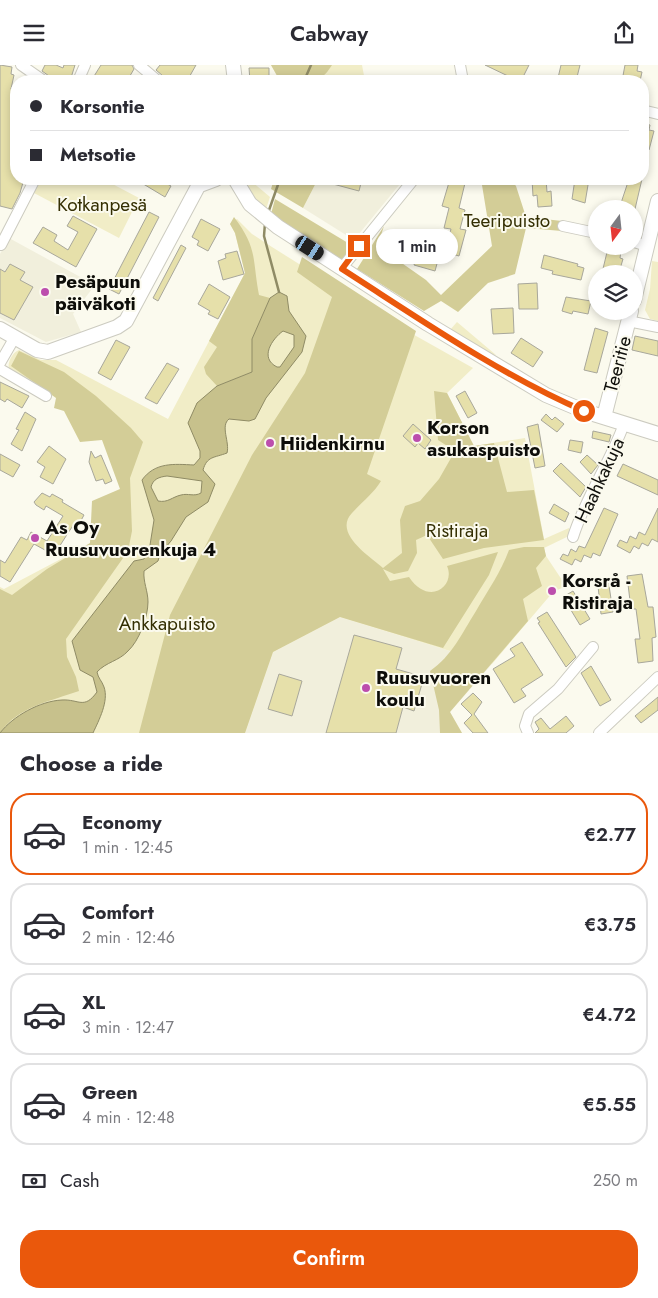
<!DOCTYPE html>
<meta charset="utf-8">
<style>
:root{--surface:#fff;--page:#f2f2f3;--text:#2b2b33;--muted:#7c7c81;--line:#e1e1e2;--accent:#ea580c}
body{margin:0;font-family:Jost,sans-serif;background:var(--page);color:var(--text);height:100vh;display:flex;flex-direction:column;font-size:19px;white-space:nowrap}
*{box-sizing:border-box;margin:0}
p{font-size:16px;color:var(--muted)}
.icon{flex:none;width:28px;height:28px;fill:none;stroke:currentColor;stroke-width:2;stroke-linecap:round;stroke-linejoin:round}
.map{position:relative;height:668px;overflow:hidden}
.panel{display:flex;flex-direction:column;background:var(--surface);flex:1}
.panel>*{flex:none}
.guide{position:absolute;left:10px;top:10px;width:639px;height:110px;border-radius:20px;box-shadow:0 2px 8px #0003;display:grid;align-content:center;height:110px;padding:0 20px;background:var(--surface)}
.needle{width:32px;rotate:195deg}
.tools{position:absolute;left:588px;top:135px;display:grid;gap:10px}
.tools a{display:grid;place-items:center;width:55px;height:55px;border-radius:50%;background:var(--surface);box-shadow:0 2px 8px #0003;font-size:25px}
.end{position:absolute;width:22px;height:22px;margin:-11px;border:6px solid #ea580c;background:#fff;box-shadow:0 0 0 2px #fff}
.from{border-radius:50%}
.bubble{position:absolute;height:35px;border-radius:18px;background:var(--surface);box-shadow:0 2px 8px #0003;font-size:16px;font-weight:600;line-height:35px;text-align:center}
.car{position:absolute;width:15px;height:30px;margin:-15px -8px;border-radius:6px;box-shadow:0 0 4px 1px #0007;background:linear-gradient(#222 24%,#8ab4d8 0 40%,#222 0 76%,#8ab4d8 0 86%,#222 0)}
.guide b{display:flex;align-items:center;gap:18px;height:48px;font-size:19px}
.guide b+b{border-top:1px solid var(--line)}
.guide i{width:12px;height:12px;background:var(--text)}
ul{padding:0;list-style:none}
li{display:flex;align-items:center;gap:15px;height:82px;margin:0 10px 8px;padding:0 10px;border:2px solid var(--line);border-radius:20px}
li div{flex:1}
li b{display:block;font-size:19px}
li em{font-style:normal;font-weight:600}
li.on{border-color:var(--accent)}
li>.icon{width:45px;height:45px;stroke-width:1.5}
h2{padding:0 20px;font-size:22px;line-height:60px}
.pay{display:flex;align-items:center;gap:12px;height:55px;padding:0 20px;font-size:19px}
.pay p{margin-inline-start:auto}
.cta{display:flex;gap:10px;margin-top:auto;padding:10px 20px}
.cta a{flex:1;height:58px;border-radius:20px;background:var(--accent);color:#fff;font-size:20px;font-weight:600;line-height:58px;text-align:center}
header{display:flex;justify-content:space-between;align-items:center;height:65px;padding:0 20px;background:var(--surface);font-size:22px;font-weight:600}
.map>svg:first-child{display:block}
.built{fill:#f1efdc}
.green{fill:#f1edc7}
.forest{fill:#d3cd97}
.water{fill:#c7c18c;stroke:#8f8b65;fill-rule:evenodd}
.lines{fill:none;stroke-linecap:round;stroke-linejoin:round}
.stream{stroke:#8f8b65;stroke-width:2.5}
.building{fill:#e6e0aa;stroke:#a8a79b}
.street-casing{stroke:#cccbc0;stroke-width:12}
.secondary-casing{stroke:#cccbc0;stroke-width:16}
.street{stroke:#fff;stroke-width:10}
.secondary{stroke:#fff;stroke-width:14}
.route{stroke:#ea580c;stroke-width:6}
.poi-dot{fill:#bc4ead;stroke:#fbfaee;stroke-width:2}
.labels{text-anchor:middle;stroke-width:4;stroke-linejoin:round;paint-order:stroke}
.park-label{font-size:19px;fill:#342f03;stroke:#fbfaee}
.poi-label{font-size:19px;font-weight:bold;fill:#0d0d09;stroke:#fbfaee;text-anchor:start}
.street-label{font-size:19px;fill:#0d0d09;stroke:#fbfaee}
</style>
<header><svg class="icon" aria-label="menu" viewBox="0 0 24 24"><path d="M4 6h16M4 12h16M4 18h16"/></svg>Cabway<svg class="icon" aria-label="share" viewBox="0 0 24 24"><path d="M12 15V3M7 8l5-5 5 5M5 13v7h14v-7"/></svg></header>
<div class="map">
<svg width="658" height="668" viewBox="0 0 658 668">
<rect width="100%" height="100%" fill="#fbfaee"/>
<!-- built -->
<path class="built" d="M 318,114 L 404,114 L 354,175 L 303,143 Z
M 9,173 L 95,220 L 73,249 L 81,267 L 46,277 L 0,253 L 0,189 Z
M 340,552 L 492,599 L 450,647 L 462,668 L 245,668 L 273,587 Z"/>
<!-- green -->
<path class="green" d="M 271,0 L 362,0 L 365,16 L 280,16 Z
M 42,114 L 103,114 L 139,133 L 119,173 L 34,128 Z
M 251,116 L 270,132 L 266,144 L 259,140 L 247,123 Z
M 237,154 L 252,169 L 272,182 L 393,258 L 473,303 L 447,328 L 474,381 L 525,373 L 544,474 L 569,463 L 571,470 L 544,483 L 546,491 L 566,521 L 553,527 L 492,599 L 340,552 L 273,587 L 245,668 L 0,668 L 0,522 L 4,524 L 93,477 L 130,454 L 117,355 L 55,329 L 9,304 C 7,297 13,287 19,285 L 41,295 L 56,295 L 168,354 L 245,208 L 235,168 L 230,159 Z
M 652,196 L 658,197 L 658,256 L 650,254 L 645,245 L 650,224 Z
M 457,257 L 496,290 L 484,287 L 450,265 Z"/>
<!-- forest -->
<path class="forest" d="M 271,0 L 332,0 C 318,23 305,16 280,16 Z
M 274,114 L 318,114 L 303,143 L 271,124 Z
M 481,114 L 510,114 L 516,121 L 526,152 L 562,156 L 562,166 L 526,163 L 515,209 L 488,218 L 458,247 L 441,236 L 424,246 L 357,204 L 384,161 L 380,173 L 386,187 L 426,215 L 441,230 L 492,181 Z
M 275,134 L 353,181 L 340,197 L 271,149 Z
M 234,152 C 258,184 252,193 259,230 L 270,233 L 252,274 L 252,307 L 217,321 L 206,309 L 204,302 L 217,282 L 209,276 L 245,208 L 235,168 L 230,159 Z
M 302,192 L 416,266 L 367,409 L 381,416 C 373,429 362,437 352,448 C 333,468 369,491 383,503 L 402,488 L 400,455 L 405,441 L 420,436 L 439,414 L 455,386 L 438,375 L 434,326 L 447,328 L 474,381 L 494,378 L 507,427 L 534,425 L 544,475 L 484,483 L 443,494 L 427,470 L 416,475 L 417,488 L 408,506 L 394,509 L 383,504 L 390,516 L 409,512 C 429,542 456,521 447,501 L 498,487 L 489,510 L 443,583 L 340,552 L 273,587 L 245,668 L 139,668 L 170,550 L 252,390 L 305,308 L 332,232 L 297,207 Z
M 19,286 L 64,307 L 96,331 L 131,363 L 143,377 L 130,413 L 132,466 L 128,486 L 66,574 L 67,592 L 76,612 L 79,626 C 51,636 17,642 0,668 L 0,524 L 12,530 L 47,504 L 90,478 L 92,436 L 120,424 L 102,375 L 80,377 L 64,346 L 54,343 L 56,333 L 11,301 Z
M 524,482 L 544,482 L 546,491 L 536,503 L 542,521 L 523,534 L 528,556 L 450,647 L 462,668 L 440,668 L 439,645 L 430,606 C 452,591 462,568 476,546 C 488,525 501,507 509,485 Z"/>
<!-- water -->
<path class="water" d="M 279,227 L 287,231 L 289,246 L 306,271 L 302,287 L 266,333 L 255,354 L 249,356 L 229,354 C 220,361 230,377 227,388 C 214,393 207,391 203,405 L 215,419 L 208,437 L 186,452 L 171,476 L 160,489 L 158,496 L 144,506 C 143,517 148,526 148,537 C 148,552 139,576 128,586 C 119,596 106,597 97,607 C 98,613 102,616 104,622 C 109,636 99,655 93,668 L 0,668 C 13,651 40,636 62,635 C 79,634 84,645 97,627 L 93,612 L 80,605 L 72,576 L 134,496 L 144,494 L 150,480 L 154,455 L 142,415 C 155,397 174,399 194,400 L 200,393 L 200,386 L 188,358 L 197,338 L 217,321 L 252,307 L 252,274 L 270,233 ZM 283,266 L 294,270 L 294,282 L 280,302 L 277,302 C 259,293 272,274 283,266 ZM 167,411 L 202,416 L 201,428 C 194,432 188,428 181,430 C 172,432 168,438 158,436 L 151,422 C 153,414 159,412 167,411 Z"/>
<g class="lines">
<!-- stream -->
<path class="stream" d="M 304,16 L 311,0
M 268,148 L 280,114
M 265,158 L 264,171 L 279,227"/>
</g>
<!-- building -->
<path class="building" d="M 0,0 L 12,2 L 11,9 L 14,10 L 11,24 L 16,27 L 16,114 L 24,114 L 20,128 L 12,144 L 0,141 Z
M 45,0 L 56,0 L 63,3 L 64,0 L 75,0 L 70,16 L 57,16 L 49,11 L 42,6 Z
M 101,0 L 132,0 L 134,4 L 127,16 L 91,16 Z
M 160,0 L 196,0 L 187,16 L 172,16 L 163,11 L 156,5 Z
M 485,0 L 529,0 L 521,16 L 506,16 L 508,11 Z
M 561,0 L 580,0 L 576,16 L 558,13 Z
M 625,0 L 638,0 L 637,6 L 642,7 L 640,16 L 622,16 Z
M 249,3 L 269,3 L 269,16 L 250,16 Z
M 642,58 L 650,60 L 649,65 L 654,66 L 649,85 L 642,83 Z
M 135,114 L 158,114 L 171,121 L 165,132 Z
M 334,114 L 362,114 L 359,126 L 333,119 Z
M 450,114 L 466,114 L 459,143 L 465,145 L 460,164 L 466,165 L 459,191 L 445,187 L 451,164 L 444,163 L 449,143 L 442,141 Z
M 532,114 L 546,114 L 547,127 L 551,126 L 552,141 L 538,142 L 537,130 L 533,131 Z
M 575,114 L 589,114 L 585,138 L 572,134 Z
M 629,114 L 642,114 L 635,144 L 619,144 Z
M 149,147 L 159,152 L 119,229 L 109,224 Z
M 73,151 L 97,164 L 76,202 L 33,178 L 43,162 L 57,170 L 54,176 L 68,185 L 78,167 L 67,161 Z
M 201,154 L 220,164 L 208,186 L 197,180 L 199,176 L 192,172 Z
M 421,178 L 441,184 L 435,206 L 414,200 Z
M 181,180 L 186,183 L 158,236 L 153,233 Z
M 608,183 L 621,186 L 620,193 L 623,194 L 620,204 L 616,203 L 615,209 L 602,208 Z
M 237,186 L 244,209 L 223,215 L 218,196 L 226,193 L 225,189 Z
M 544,190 L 578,199 L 577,201 L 584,203 L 581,215 L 552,209 L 553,206 L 541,203 Z
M 10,199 L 25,207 L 20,215 L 33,222 L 14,255 L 0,248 L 0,204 L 5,207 Z
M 537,218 L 538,244 L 519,244 L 518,219 Z
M 209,219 L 230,232 L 218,254 L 208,249 L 210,246 L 198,239 Z
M 566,232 L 591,236 L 588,249 L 573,246 L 572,249 L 562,246 Z
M 513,243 L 514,268 L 493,269 L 491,244 Z
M 595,263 L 608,267 L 597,308 L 584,305 Z
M 635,271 L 658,276 L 658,291 L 632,285 Z
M 521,273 L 543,287 L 533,302 L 511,288 Z
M 116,275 L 130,282 L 111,315 L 98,308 Z
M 167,298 L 179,304 L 157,339 L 145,333 Z
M 0,317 L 29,331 L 22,343 L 7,334 L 5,337 L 0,334 Z
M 465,326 L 477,348 L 468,353 L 456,331 Z
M 25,347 L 36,354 L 22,386 L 11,379 L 19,365 L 16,364 Z
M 546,349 L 552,355 L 555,352 L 564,359 L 557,367 L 541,355 Z
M 413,359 L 431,375 L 425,384 L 418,378 L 415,382 L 403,371 Z
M 538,359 L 545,401 L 535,403 L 527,362 Z
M 593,366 L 611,370 L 609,377 L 592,373 Z
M 570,375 L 583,377 L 581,388 L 568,385 Z
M 49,381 L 66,394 L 53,419 L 40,412 L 45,402 L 37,397 Z
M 91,386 L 95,393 L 101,390 L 112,416 L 105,419 L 103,414 L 96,416 L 89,397 Z
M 0,389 L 20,400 L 13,412 L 0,405 Z
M 587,390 L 598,400 L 591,409 L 580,397 Z
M 561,398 L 586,422 L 580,432 L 553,406 Z
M 623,399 L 658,415 L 658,430 L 617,411 Z
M 42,428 L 50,432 L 52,429 L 63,435 L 62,437 L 84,450 L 78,461 L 74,459 L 68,468 L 54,490 L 34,479 L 10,517 L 0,511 L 0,495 L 5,498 L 21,472 L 27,475 L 31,467 L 47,476 L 63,451 L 46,441 L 44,445 L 36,440 L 34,437 Z
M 554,439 L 569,448 L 565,457 L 549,448 Z
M 604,443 L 618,449 L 600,491 L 593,488 L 591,493 L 584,490 L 581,497 L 575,494 L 572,500 L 560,494 L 563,489 L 568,491 L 571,484 L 576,487 L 579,481 L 585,483 Z
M 658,443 L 658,477 L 652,474 L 648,481 L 642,478 L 639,484 L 634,481 L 630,488 L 617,481 L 620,475 L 627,478 L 630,471 L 636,474 L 639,467 L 645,470 Z
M 642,509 L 648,542 L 653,542 L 656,572 L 652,573 L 653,596 L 638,598 L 635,574 L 640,574 L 636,544 L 631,544 L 627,511 Z
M 608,514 L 613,547 L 601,549 L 598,521 L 601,515 Z
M 573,526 L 590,554 L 580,560 L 563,532 Z
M 547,547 L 576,592 L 566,602 L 538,558 L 540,557 L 537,553 Z
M 354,570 L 402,583 L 396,604 L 424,612 L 414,646 L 403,642 L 396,668 L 326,668 Z
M 522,577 L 543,610 L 521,624 L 526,631 L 514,638 L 493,604 L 515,591 L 510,584 Z
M 591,601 L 611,635 L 600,641 L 581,608 Z
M 279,609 L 302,616 L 292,651 L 268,644 Z
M 473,628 L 482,637 L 474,649 L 488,668 L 473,668 L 464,658 L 472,650 L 461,639 Z
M 658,632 L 658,645 L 641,658 L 635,651 Z
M 566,651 L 574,661 L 566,668 L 535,668 L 539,664 L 535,657 L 541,653 L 550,664 Z"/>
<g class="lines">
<defs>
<path id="street" d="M 21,0 L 44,16
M 139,0 L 158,16
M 460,0 L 463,16
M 78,16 L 85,0
M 642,45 L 658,49
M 563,161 L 596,168
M 634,177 L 647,181
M 1,180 L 35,114
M 341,204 L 414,114
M 628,256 L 658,262
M 0,298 L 15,272
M 0,304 L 46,331
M 573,472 C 585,433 610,398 624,359
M 528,668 L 525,661 L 529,649 L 558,624 L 593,582
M 599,668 L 658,612"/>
<path id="secondary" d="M 233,0 L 235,16
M 235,114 L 250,139 L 278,162 L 428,259 L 546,330 L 584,346 L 658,369
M 200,120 L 216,114
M 634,235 L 658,136
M 0,264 L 37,285 L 48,287 L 117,262 L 126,256 L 202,114
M 604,352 L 631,246"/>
</defs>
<!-- street casing -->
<use href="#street" class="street-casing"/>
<!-- secondary casing -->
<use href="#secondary" class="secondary-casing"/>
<!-- street -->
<use href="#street" class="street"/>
<!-- secondary -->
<use href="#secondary" class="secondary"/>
</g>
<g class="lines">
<!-- route -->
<path class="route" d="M 359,181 L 342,204 C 420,254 499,309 584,346"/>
</g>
<!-- markers -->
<g class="poi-dot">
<circle cx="45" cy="227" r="5"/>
<circle cx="417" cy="373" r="5"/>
<circle cx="270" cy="378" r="5"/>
<circle cx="35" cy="473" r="5"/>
<circle cx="552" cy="526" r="5"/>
<circle cx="366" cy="623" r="5"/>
</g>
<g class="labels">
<!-- park labels -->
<g class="park-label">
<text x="102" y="146">Kotkanpesä</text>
<text x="507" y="162">Teeripuisto</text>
<text x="457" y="472">Ristiraja</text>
<text x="167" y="565">Ankkapuisto</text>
</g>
<!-- poi labels -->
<g class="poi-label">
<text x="55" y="223">Pesäpuun<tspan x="55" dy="22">päiväkoti</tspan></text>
<text x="427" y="369">Korson<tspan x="427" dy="22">asukaspuisto</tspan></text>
<text x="280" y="385">Hiidenkirnu</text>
<text x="45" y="469">As Oy<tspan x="45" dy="22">Ruusuvuorenkuja 4</tspan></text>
<text x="562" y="522">Korsrå -<tspan x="562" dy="22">Ristiraja</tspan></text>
<text x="376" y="619">Ruusuvuoren<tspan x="376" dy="22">koulu</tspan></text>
</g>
<!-- street labels -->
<g class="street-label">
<text transform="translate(617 299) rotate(-75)" y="7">Teeritie</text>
<text transform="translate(599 415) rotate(-65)" y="7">Haahkakuja</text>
</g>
</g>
</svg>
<div class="tools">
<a><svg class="needle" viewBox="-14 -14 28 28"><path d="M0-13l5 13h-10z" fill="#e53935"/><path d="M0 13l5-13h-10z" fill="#7c7c81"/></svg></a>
<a><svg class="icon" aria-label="layers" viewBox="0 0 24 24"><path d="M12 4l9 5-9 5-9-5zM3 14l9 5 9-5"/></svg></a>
</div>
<i class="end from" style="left:584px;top:346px"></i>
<i class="end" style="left:359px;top:181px"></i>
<div class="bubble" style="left:376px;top:164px;width:82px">1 min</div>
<i class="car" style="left:310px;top:183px;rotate:123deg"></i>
<div class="guide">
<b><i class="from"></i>Korsontie</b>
<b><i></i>Metsotie</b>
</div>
</div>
<section class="panel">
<h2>Choose a ride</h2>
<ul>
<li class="on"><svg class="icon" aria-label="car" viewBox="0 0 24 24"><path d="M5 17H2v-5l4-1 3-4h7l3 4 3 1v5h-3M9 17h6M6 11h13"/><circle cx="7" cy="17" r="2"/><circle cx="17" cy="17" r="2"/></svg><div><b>Economy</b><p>1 min · 12:45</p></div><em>€2.77</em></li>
<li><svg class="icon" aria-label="car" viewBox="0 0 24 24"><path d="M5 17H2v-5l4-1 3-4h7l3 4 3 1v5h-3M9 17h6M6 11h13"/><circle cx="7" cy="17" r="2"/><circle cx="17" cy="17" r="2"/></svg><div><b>Comfort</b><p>2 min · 12:46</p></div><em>€3.75</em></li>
<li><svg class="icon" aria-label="car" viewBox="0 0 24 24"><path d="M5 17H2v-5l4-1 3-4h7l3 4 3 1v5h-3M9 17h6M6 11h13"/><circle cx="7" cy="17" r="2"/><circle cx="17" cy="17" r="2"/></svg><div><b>XL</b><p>3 min · 12:47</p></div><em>€4.72</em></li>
<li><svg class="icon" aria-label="car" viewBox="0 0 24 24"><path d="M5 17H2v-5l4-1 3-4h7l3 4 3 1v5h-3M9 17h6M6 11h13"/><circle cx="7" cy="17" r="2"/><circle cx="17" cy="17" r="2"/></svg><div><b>Green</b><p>4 min · 12:48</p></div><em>€5.55</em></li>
</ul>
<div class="pay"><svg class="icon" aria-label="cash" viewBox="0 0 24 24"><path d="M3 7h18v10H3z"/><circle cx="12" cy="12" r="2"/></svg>Cash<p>250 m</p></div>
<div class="cta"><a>Confirm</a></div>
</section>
